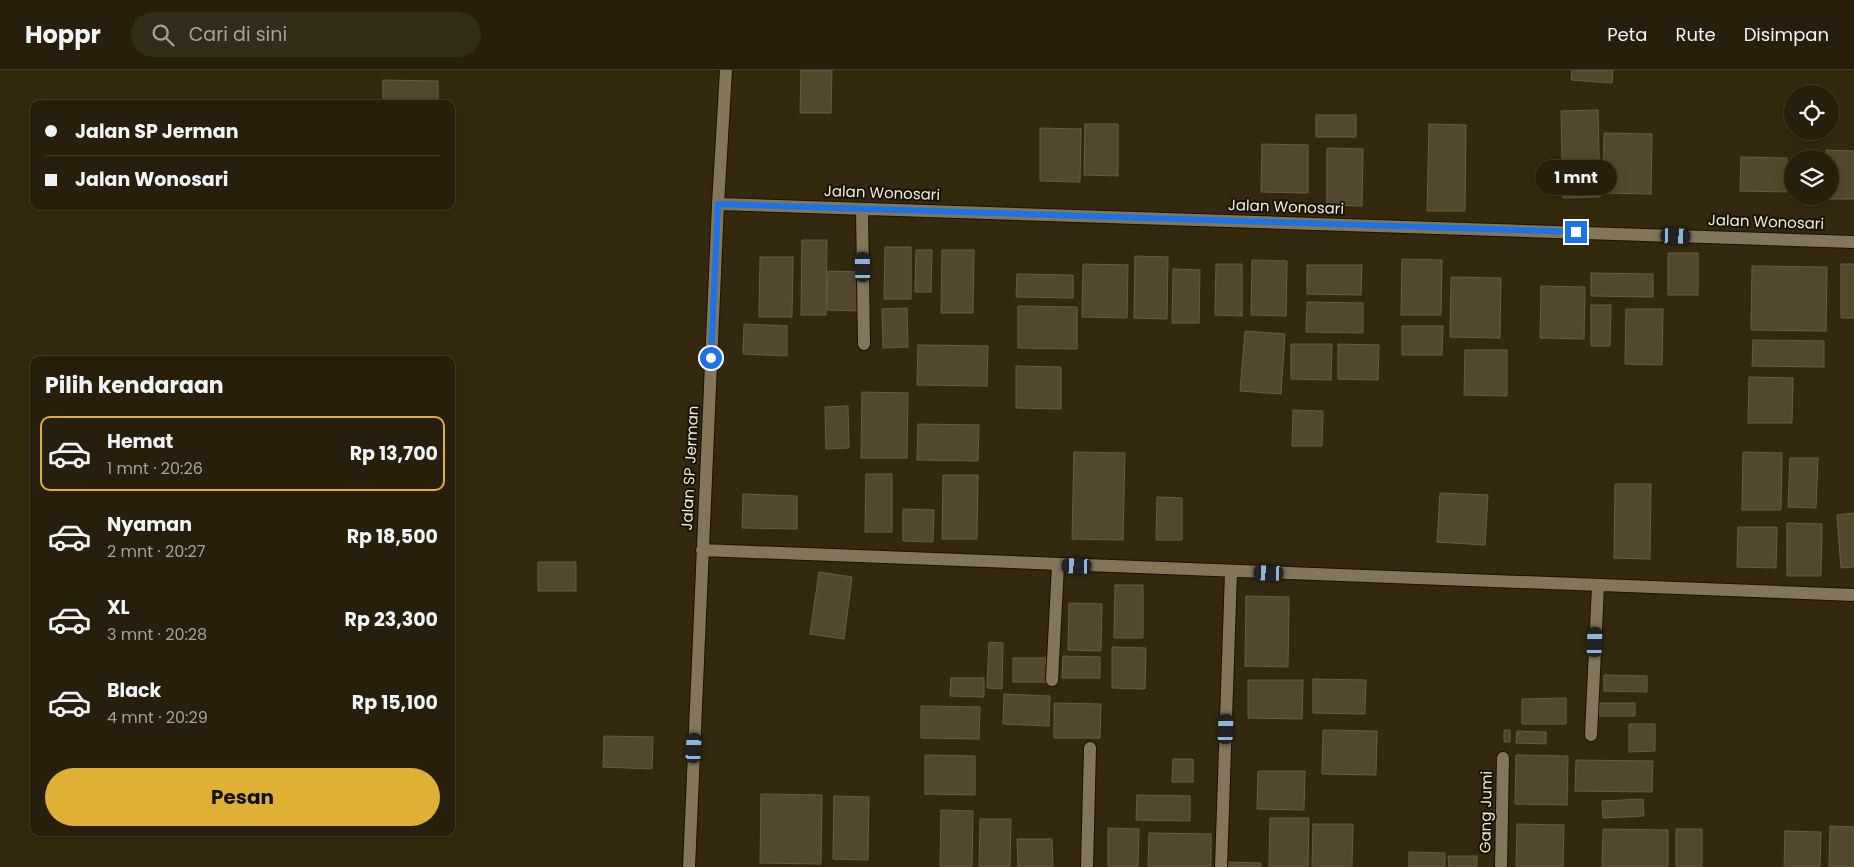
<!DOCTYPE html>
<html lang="id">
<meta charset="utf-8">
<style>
:root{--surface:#271f0b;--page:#332c19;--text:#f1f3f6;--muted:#a4a29d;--line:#433d2c;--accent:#dfb034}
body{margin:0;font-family:Poppins,sans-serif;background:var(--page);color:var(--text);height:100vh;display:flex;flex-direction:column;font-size:19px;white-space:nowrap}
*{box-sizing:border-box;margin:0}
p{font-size:16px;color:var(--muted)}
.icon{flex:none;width:28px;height:28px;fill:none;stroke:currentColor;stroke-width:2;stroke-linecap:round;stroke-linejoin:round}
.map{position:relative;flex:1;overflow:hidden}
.sheet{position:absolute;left:30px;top:286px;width:425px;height:480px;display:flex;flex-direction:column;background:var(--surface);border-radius:10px;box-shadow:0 2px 12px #0003,0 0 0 1px var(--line)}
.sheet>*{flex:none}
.top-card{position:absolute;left:30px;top:30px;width:425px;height:110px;border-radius:10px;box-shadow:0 2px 12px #0003,0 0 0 1px var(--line);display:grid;align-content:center;height:110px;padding:0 15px;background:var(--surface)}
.buttons{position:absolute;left:1784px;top:15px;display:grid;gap:10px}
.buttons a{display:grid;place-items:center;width:55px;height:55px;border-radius:50%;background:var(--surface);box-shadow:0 2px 12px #0003,0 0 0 1px var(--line);font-size:25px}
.end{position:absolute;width:22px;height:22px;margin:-11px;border:6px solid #1a73e8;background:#fff;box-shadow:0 0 0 2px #fff}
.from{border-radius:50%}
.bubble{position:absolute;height:35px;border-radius:18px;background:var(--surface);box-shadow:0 2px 12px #0003,0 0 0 1px var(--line);font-size:16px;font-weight:700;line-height:35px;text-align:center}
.car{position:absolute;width:15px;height:30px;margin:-15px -8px;border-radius:6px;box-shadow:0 0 4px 1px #0007;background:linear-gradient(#222 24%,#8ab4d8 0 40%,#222 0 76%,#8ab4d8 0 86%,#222 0)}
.top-card b{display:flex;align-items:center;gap:18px;height:48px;font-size:19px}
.top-card b+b{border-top:1px solid var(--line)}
.top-card i{width:12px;height:12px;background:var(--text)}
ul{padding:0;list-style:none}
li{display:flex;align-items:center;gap:15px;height:75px;margin:0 10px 8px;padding:0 5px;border:2px solid transparent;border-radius:10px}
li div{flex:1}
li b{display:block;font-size:19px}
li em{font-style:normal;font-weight:700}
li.active{border-color:var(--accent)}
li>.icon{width:45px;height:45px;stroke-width:1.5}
h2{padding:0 15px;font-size:22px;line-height:60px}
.action{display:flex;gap:10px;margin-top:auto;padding:10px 15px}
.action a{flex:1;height:58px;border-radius:30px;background:var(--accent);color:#111;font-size:20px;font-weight:700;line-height:58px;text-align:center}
header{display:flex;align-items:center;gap:30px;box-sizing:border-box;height:70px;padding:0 25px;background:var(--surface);border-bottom:1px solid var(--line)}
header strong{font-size:24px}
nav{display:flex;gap:28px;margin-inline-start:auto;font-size:18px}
.search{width:350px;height:45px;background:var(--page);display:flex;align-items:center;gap:12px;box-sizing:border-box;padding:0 18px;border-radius:28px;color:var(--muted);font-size:19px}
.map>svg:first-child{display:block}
.building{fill:#53482d;stroke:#695c41}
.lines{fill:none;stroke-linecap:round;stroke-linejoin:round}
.minor-casing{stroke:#1c1100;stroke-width:14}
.minor{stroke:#83765a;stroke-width:12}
.route{stroke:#1a73e8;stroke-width:6}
.labels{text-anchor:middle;stroke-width:4;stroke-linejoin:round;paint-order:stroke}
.street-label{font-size:15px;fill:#f0e9da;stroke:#181308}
</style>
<header>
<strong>Hoppr</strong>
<div class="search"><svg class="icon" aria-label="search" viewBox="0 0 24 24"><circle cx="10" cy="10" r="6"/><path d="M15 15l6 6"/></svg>Cari di sini</div>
<nav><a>Peta</a><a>Rute</a><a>Disimpan</a></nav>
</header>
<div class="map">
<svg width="1854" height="797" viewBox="0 0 1854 797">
<rect width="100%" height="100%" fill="#34290f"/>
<!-- building -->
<path class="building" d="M 801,0 L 832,0 L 831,43 L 800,43 Z
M 1572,0 L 1613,0 L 1612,13 L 1571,10 Z
M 383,10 L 438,11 L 438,34 L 383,34 Z
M 1598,40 L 1600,127 L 1563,128 L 1561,41 Z
M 1316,45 L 1356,45 L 1356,67 L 1316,67 Z
M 1085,54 L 1118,54 L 1118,106 L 1084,105 Z
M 1429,54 L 1466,55 L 1465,141 L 1427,141 Z
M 1040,58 L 1081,59 L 1080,112 L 1040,111 Z
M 1604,63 L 1652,64 L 1651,124 L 1603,123 Z
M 1262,74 L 1308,75 L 1308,123 L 1261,122 Z
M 1327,78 L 1363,79 L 1362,136 L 1327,135 Z
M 1826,80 L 1854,81 L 1854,129 L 1825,129 L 1825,126 L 1830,126 L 1830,89 L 1826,89 Z
M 1741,87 L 1787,88 L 1787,122 L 1740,121 Z
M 802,170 L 827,170 L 826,245 L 801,245 Z
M 885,177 L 911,177 L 911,229 L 884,229 Z
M 916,180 L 932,180 L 931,222 L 915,222 Z
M 942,180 L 974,180 L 973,243 L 941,243 Z
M 1668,183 L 1698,183 L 1698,225 L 1668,225 Z
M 1135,186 L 1168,187 L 1167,249 L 1134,248 Z
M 760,187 L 793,187 L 792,247 L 759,247 Z
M 1402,189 L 1442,190 L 1441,245 L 1401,245 Z
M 1252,190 L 1287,191 L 1286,246 L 1251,245 Z
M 1083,194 L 1128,195 L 1127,248 L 1082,247 Z
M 1216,194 L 1242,194 L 1242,246 L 1215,245 Z
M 1841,194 L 1854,194 L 1854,248 L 1841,248 Z
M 1307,195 L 1362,195 L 1361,225 L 1307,224 Z
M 1752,196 L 1827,197 L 1826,261 L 1751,260 Z
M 1173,199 L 1200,200 L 1199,253 L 1172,253 Z
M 828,201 L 861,202 L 861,241 L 827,240 Z
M 1591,203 L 1653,204 L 1653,227 L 1591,226 Z
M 1017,204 L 1073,205 L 1073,228 L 1016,227 Z
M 1451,207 L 1501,208 L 1500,268 L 1450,267 Z
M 1541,216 L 1585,217 L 1584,269 L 1540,268 Z
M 1307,232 L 1363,233 L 1363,263 L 1306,262 Z
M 1591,235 L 1611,235 L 1610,276 L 1591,276 Z
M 1018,236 L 1077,237 L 1077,279 L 1018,278 Z
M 907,238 L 908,277 L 883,278 L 882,239 Z
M 1626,239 L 1663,239 L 1662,295 L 1625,294 Z
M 744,254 L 787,256 L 787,286 L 743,284 Z
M 1402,256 L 1443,256 L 1442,285 L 1402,285 Z
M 1245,261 L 1285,264 L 1281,324 L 1240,321 Z
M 1753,270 L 1824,271 L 1824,297 L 1752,296 Z
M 1291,274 L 1332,274 L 1331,310 L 1291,309 Z
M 1338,274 L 1379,275 L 1378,310 L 1338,309 Z
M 918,275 L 988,276 L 987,316 L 917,315 Z
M 1465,280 L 1507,280 L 1507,326 L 1464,325 Z
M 1016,296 L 1061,297 L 1061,339 L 1016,338 Z
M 1749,307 L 1793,308 L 1792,353 L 1748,353 Z
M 862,322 L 908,323 L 907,388 L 861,388 Z
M 848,336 L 849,378 L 826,379 L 825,337 Z
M 1293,340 L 1323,341 L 1322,376 L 1292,376 Z
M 918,354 L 979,355 L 978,391 L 917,390 Z
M 1074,382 L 1125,383 L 1123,470 L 1072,469 Z
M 1743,382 L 1782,383 L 1781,440 L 1742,440 Z
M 1790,388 L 1818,388 L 1816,438 L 1788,437 Z
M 866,404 L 892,404 L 892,462 L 865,462 Z
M 943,405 L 978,405 L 977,469 L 942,469 Z
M 1615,414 L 1651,414 L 1650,489 L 1614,488 Z
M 1440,423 L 1488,425 L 1485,475 L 1437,472 Z
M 743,424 L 797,426 L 797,459 L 742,458 Z
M 1157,427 L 1182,428 L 1182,470 L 1156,470 Z
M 903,439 L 934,440 L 933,472 L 903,471 Z
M 1854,443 L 1854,497 L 1841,498 L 1837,445 Z
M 1787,453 L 1822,454 L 1821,506 L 1787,506 Z
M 1738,457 L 1777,457 L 1776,498 L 1737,497 Z
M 538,492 L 576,492 L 576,521 L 538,521 Z
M 819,502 L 852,507 L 844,569 L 810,564 Z
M 1115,515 L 1143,515 L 1143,568 L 1114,568 Z
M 1246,526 L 1289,527 L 1288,597 L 1245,596 Z
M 1069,533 L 1102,534 L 1101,581 L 1068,580 Z
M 989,572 L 1003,573 L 1002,619 L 987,618 Z
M 1112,577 L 1146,578 L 1145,619 L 1112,618 Z
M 1063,586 L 1100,587 L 1100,608 L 1062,608 Z
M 1013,588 L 1048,588 L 1047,612 L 1013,612 Z
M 1604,605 L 1647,606 L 1647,622 L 1604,621 Z
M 951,608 L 984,608 L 984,627 L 950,626 Z
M 1313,609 L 1366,610 L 1365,644 L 1313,643 Z
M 1248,610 L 1303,610 L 1302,649 L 1248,648 Z
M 1004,624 L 1050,626 L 1049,656 L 1003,654 Z
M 1566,628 L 1566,654 L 1522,654 L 1522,629 Z
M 1054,633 L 1101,634 L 1100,668 L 1054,668 Z
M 1599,633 L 1635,633 L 1635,646 L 1599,646 Z
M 921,636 L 980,637 L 979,669 L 921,668 Z
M 1629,654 L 1655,654 L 1655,681 L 1629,682 Z
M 1323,660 L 1377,661 L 1376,705 L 1322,704 Z
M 1504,660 L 1510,660 L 1510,672 L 1504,672 Z
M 1517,661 L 1546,662 L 1546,674 L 1516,673 Z
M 604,666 L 653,667 L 652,699 L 603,697 Z
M 925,685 L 975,686 L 975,725 L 925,724 Z
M 1516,685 L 1568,686 L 1567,735 L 1515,734 Z
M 1173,689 L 1193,689 L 1193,712 L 1172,712 Z
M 1576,690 L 1653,691 L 1652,722 L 1575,721 Z
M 1258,701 L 1305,701 L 1304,740 L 1257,739 Z
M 761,724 L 822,725 L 821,794 L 760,793 Z
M 1137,725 L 1190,726 L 1190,751 L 1136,750 Z
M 834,726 L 869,727 L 868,790 L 833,789 Z
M 1643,729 L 1644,746 L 1603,748 L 1602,731 Z
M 941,740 L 973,741 L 972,797 L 940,797 Z
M 1270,748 L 1309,748 L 1308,797 L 1269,797 Z
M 980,749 L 1011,749 L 1010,797 L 979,797 Z
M 1313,754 L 1353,754 L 1352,797 L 1312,797 Z
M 1517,754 L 1564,755 L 1563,797 L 1516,797 Z
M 1830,756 L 1854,757 L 1854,797 L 1829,797 Z
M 1108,758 L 1139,759 L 1138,797 L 1108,797 Z
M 1603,759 L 1668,760 L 1668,797 L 1602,797 Z
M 1676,759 L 1702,759 L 1702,797 L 1676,797 Z
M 1785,761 L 1821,762 L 1820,797 L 1784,797 Z
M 1149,763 L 1211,764 L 1211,797 L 1148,797 Z
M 1017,769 L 1052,769 L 1053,797 L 1018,797 Z
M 1409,782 L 1445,783 L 1445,797 L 1409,797 Z
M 1448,786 L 1477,786 L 1477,797 L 1449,797 Z
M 1224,792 L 1261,793 L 1261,797 L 1224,797 Z"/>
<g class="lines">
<defs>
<path id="minor" d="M 718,134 L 1854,172
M 862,139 L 864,274
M 702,480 L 1854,525
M 1052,610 L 1058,495
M 1591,665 L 1598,516
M 689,797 L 718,134 L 726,0
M 1087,797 L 1090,678
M 1221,797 L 1231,502
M 1501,797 L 1503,688"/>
</defs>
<!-- minor casing -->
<use href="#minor" class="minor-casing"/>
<!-- minor -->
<use href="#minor" class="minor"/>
</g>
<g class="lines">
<!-- route -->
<path class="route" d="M 711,288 L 718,134 L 1576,162"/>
</g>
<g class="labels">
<!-- street labels -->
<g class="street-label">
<text transform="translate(882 123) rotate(2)" y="5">Jalan Wonosari</text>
<text transform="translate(1286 137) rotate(2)" y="5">Jalan Wonosari</text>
<text transform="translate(1766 152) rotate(2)" y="5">Jalan Wonosari</text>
<text transform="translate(690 398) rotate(-87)" y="5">Jalan SP Jerman</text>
<text transform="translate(1486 742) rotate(-89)" y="5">Gang Jumi</text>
</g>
</g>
</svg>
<div class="buttons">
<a><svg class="icon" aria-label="locate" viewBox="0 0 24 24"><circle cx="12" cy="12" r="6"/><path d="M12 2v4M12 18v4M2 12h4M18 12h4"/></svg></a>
<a><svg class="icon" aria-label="layers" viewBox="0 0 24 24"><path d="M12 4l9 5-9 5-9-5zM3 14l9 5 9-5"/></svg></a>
</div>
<i class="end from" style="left:711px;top:288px"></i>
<i class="end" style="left:1576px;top:162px"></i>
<div class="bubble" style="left:1535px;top:90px;width:82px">1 mnt</div>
<i class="car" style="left:1676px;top:166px;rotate:92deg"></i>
<i class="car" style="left:863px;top:197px;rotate:359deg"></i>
<i class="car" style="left:1077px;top:496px;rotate:272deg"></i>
<i class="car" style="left:1269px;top:503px;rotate:272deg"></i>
<i class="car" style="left:1595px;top:572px;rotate:2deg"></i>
<i class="car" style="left:1226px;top:659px;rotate:2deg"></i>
<i class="car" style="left:694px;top:678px;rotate:3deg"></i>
<div class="top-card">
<b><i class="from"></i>Jalan SP Jerman</b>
<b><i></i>Jalan Wonosari</b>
</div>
<section class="sheet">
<h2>Pilih kendaraan</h2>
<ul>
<li class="active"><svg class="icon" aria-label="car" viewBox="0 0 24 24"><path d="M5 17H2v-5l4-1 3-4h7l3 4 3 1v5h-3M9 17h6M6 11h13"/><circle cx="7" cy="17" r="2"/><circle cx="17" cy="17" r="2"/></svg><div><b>Hemat</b><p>1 mnt · 20:26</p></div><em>Rp 13,700</em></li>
<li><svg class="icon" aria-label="car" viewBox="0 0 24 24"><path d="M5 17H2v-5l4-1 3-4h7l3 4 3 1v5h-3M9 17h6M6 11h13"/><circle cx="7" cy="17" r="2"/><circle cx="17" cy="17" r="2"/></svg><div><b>Nyaman</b><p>2 mnt · 20:27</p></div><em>Rp 18,500</em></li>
<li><svg class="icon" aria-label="car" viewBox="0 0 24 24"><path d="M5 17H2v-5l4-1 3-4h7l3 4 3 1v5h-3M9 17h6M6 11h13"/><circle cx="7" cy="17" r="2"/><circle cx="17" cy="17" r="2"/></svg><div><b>XL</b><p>3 mnt · 20:28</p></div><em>Rp 23,300</em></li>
<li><svg class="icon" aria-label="car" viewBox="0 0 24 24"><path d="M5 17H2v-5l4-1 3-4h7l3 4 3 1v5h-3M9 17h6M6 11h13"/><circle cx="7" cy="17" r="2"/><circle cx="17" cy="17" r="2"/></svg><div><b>Black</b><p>4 mnt · 20:29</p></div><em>Rp 15,100</em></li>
</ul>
<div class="action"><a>Pesan</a></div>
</section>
</div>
